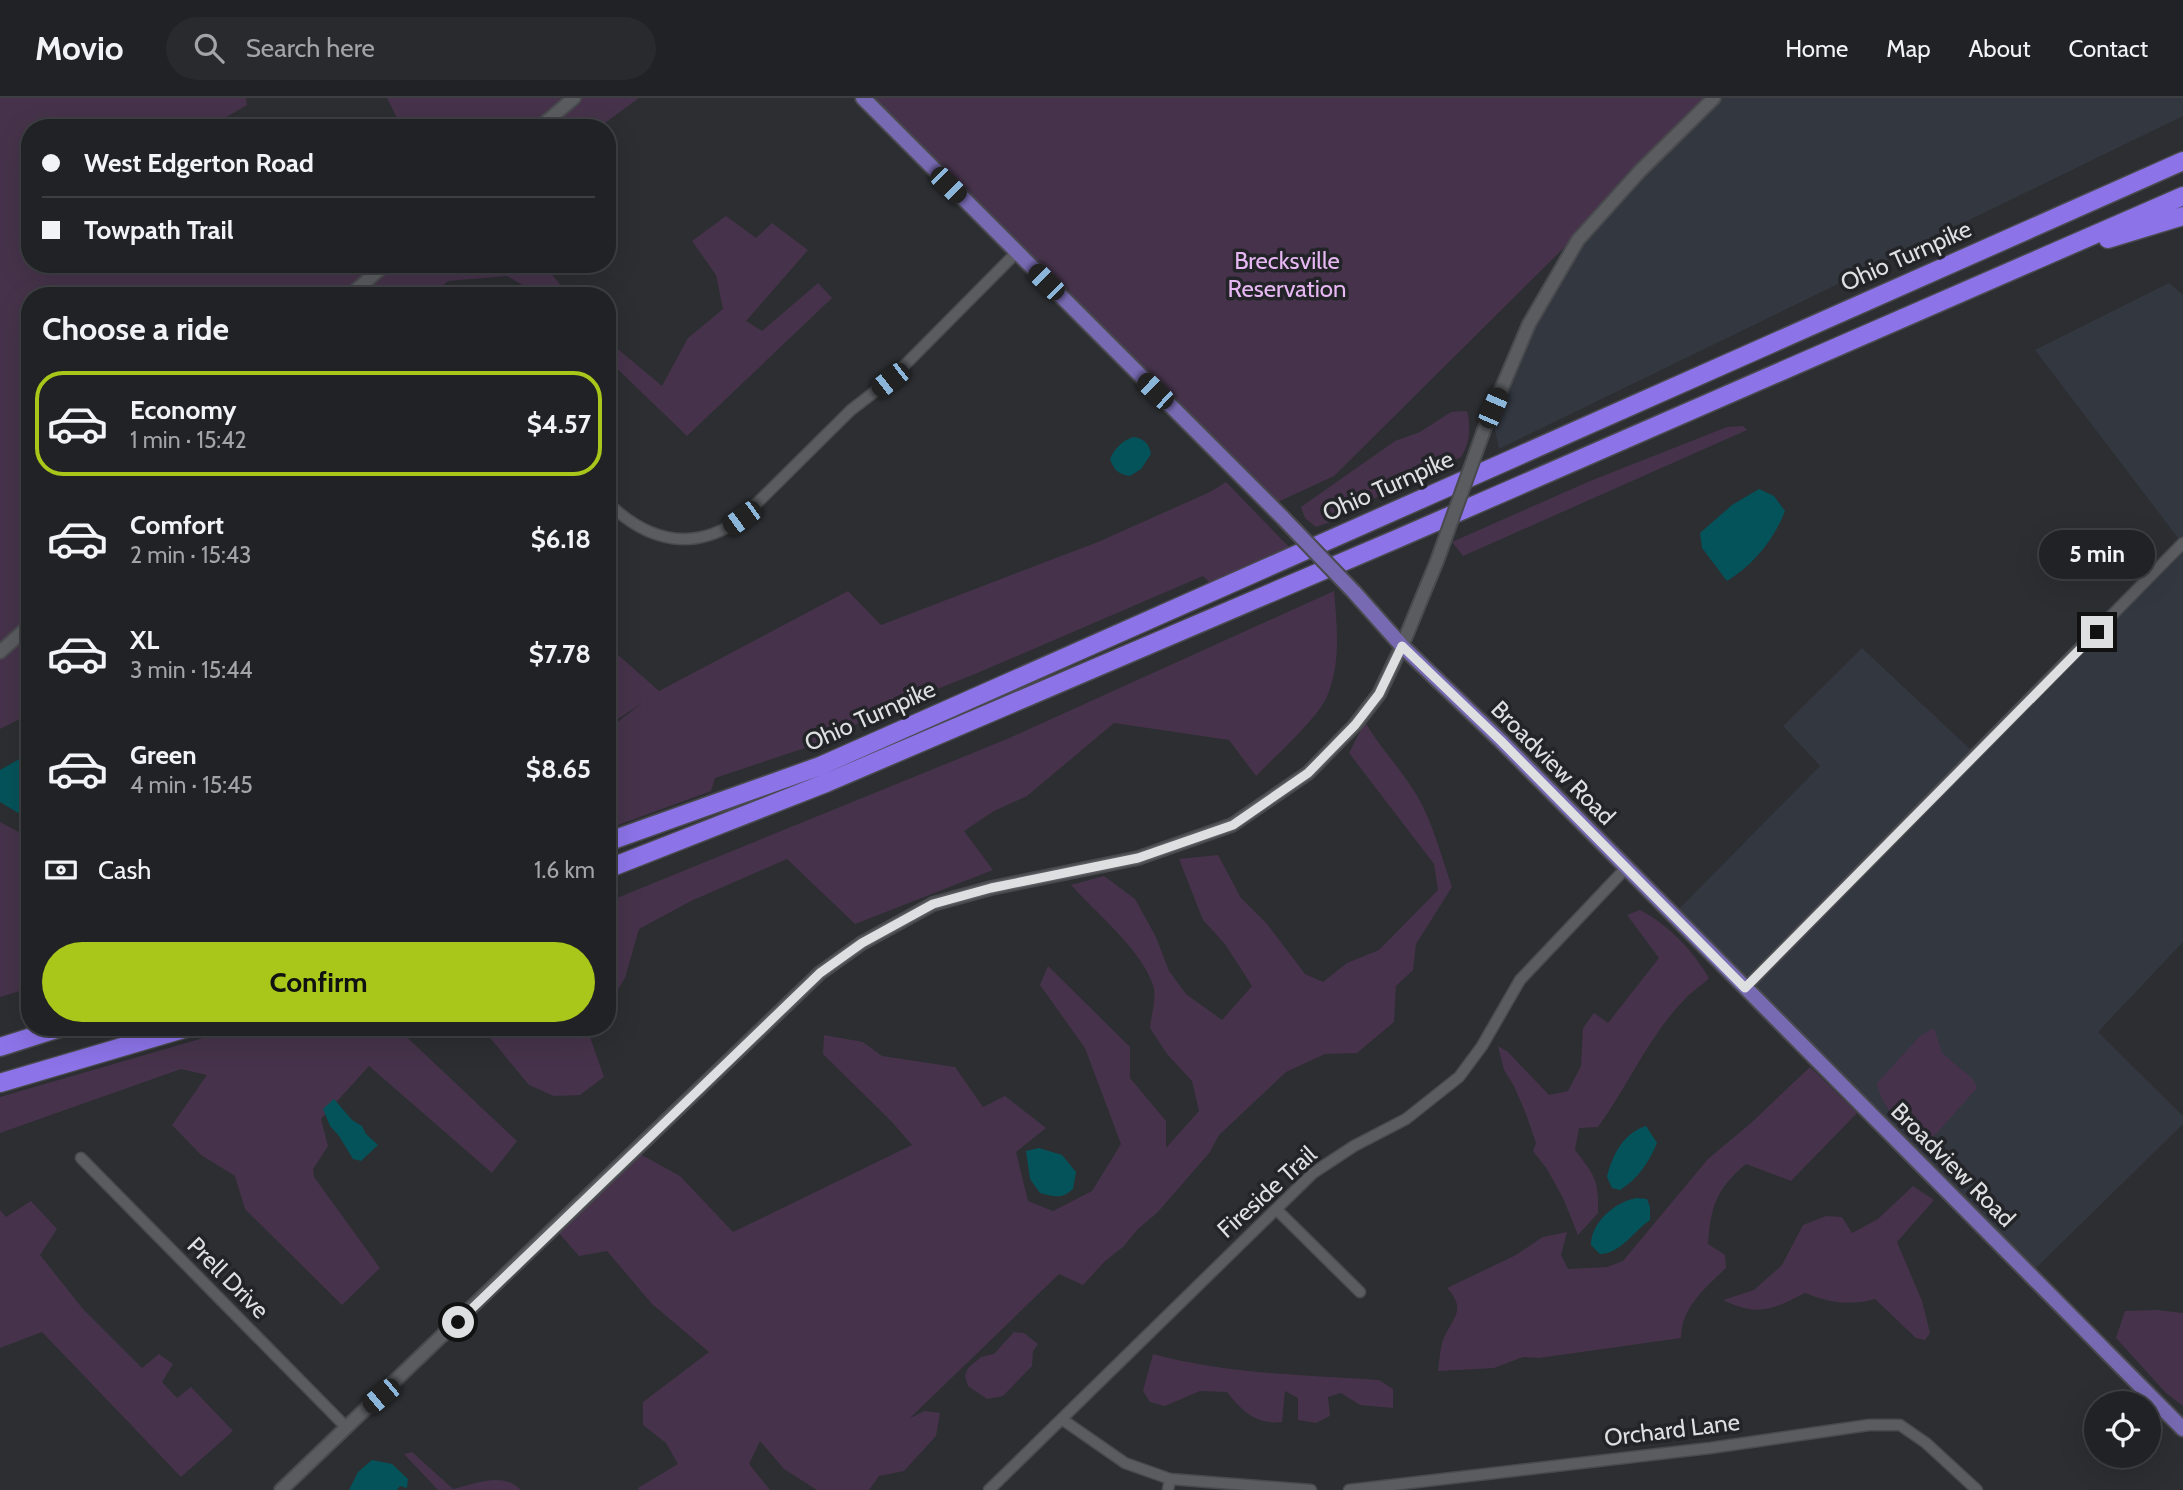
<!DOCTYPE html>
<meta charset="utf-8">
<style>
:root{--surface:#212225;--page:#292a2d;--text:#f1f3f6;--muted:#a2a4a7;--line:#3e3f42;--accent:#a9c71a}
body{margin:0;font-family:Cabin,sans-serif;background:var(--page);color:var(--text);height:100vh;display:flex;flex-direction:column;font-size:26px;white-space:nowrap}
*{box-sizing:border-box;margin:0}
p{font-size:23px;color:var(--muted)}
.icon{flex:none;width:38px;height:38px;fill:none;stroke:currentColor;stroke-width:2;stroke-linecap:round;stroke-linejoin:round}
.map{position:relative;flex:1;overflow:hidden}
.side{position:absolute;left:21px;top:189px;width:595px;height:749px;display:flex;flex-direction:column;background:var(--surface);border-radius:28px;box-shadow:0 7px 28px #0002,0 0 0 2px var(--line)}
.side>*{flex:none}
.hud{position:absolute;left:21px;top:21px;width:595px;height:154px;border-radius:28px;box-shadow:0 7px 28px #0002,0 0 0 2px var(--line);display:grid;align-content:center;height:154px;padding:0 21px;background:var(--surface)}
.controls{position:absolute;left:2084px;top:1293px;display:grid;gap:14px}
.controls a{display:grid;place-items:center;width:77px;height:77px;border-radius:50%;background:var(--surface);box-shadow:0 7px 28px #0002,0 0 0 2px var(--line);font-size:35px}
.end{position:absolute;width:32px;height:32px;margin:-16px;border:9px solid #dedfe1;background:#111;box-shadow:0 0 0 4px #111}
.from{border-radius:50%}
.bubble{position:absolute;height:49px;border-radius:24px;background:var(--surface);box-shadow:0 7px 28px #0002,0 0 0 2px var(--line);font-size:23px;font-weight:700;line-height:49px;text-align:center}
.car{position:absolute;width:21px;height:42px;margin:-21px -10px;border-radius:9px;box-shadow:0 0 5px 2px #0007;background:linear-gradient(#222 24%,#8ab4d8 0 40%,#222 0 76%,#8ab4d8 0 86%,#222 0)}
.hud b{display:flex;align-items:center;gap:24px;height:66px;font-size:26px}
.hud b+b{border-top:2px solid var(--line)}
.hud i{width:18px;height:18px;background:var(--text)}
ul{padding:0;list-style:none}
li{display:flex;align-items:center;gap:21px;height:105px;margin:0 14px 10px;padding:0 7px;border:4px solid transparent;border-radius:28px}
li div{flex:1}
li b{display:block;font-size:26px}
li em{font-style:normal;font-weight:700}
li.current{border-color:var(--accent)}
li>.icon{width:63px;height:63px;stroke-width:1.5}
h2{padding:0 21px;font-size:32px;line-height:84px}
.pay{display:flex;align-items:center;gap:18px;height:77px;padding:0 21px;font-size:26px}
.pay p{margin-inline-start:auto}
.primary-button{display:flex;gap:14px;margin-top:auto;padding:14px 21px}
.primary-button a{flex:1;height:80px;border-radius:42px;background:var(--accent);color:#111;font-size:28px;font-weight:700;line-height:80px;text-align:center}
header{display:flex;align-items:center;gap:42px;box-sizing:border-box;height:98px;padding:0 35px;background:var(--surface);border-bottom:2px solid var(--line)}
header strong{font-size:33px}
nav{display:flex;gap:38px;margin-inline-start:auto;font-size:24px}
.search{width:490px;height:63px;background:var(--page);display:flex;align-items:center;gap:18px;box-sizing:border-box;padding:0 24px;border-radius:38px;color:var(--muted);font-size:26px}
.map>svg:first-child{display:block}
.built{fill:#323740}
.green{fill:#46334b}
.water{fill:#05535a}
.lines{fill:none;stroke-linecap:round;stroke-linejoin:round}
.street-casing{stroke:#494a4d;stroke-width:13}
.secondary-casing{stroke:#494a4d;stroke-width:16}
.primary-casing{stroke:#494a4d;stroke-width:18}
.highway-casing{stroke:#494a4d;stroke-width:21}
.street{stroke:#5a5c60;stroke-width:10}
.secondary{stroke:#5a5c60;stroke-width:12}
.primary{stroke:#786ab2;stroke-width:14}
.highway{stroke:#8c73e8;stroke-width:18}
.secondary-bridge-casing{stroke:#494a4d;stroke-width:16;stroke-linecap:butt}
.primary-bridge-casing{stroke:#494a4d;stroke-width:18;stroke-linecap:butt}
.secondary-bridge{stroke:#5a5c60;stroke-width:12}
.primary-bridge{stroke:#786ab2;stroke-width:14}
.route{stroke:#dedfe1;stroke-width:9}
.labels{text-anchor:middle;stroke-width:7;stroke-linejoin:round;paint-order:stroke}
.street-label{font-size:24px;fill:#dedfe1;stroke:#222427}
.park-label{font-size:24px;fill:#e6b7f3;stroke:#222427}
</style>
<header>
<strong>Movio</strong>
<div class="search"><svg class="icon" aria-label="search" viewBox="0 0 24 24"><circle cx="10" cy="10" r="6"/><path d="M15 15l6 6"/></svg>Search here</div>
<nav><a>Home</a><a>Map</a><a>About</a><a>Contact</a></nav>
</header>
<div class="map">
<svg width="2183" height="1392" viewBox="0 0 2183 1392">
<rect width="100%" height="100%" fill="#2c2e31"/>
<!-- built -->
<path class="built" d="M 1718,0 L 2183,0 L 2183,18 L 1499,351 L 1493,323 L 1523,250 L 1551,193 L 1586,140 L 1612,108 Z
M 2169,185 L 2183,197 L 2183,844 L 2098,934 L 2183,1018 L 2183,1026 L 2035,1171 L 1679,811 L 1820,668 L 1783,628 L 1862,550 L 1970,651 L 2178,440 L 2035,252 Z"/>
<!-- green -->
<path class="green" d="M 0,0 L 246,0 L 247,7 L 208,30 L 30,30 L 30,166 L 543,166 L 570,198 L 541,198 L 507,178 L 448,183 L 432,198 L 30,198 L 30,616 L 0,631 Z
M 387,0 L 639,0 L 598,30 L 402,30 Z
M 864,0 L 1715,0 L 1334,378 L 1269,408 Z
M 726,118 L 756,140 L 772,125 L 808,152 L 746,223 L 762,233 L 818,185 L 832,200 L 687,338 L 607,261 L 607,242 L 662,288 L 688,240 L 723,211 L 716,177 L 692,143 Z
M 1467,313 C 1471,329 1470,345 1461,359 L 1384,395 L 1342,420 L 1316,429 L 1305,420 L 1301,409 L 1395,343 L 1420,334 L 1451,314 Z
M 1743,328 L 1747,332 L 1463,458 L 1452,444 L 1590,383 L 1727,329 Z
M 1226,384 L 1289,449 L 1210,485 L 1203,478 L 975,576 L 884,612 L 820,645 L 715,680 L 711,693 L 607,731 L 607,632 L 642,605 L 607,628 L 607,547 L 659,593 L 848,493 L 881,527 L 1098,444 L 1210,394 Z
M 1334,493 C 1337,528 1341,563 1328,596 C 1320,619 1274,659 1256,678 L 1229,642 L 1114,625 L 1027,698 L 994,713 L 964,733 L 993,772 L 855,826 L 787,761 L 691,803 L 639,831 L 625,880 L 607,909 L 607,804 L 1007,641 Z
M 1365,624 C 1380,650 1401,671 1416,696 C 1433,724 1441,758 1452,789 L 1416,846 L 1413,872 L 1396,888 L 1394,924 L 1357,955 L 1325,956 L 1286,974 L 1219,1037 L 1210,1054 L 1157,1115 L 1138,1131 L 1123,1149 L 1105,1163 L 1083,1187 L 1059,1176 L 909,1321 L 924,1313 L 940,1315 L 936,1338 L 904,1373 L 879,1378 L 869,1392 L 817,1392 L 784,1371 L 760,1343 L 749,1366 L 770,1392 L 639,1392 L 638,1390 L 678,1366 L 666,1345 L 643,1327 L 643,1304 L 709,1254 L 652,1206 L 607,1153 L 579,1158 L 558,1134 L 640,1056 L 680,1078 L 733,1134 L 912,1047 L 892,1024 L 823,956 L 824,937 L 863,944 L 882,958 L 955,969 L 983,1009 L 1005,998 L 1046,1030 L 1016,1054 L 1028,1103 L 1053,1113 L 1092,1093 L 1121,1046 L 1085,950 L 1040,887 L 1048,868 L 1130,949 L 1130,980 L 1166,1023 L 1166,1050 L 1199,1013 L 1192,983 L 1167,956 L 1150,930 C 1151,918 1157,899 1153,887 C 1141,851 1096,815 1071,787 L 1104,778 L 1135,801 L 1156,839 L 1169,873 L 1186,896 L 1222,922 L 1252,888 L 1225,846 L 1203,822 L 1179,761 L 1218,757 L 1241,800 L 1267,826 L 1305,876 L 1323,884 L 1347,865 L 1379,852 L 1438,792 L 1434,766 L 1349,655 Z
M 0,724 L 30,740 L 30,890 L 0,899 Z
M 1640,812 C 1669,827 1693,853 1709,880 C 1701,888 1691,894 1684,902 C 1648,939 1628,988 1598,1029 L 1579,1030 L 1575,1052 C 1595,1078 1599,1082 1598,1115 L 1578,1137 L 1563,1100 L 1547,1071 L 1533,1053 L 1536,1045 L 1526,1016 L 1514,988 L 1504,972 L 1498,948 L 1508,954 L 1549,997 L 1568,993 L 1581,968 L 1583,930 L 1594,915 L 1608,925 L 1659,860 L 1627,817 Z
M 241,929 L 396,929 L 517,1043 L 492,1075 L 369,968 L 321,1021 L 328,1048 L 313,1071 L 314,1079 L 380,1170 L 342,1207 L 245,1111 L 235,1078 L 201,1057 L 172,1027 L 207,977 L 181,971 L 0,1035 L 0,999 Z
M 481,929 L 595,929 L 590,939 L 604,979 L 580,997 L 554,998 L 529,987 Z
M 1934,930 L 1942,955 L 1973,981 L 1977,990 L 1936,1036 L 1923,1044 C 1904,1033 1880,1008 1877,985 L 1920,938 Z
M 1810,969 L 1857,1015 L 1791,1083 L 1746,1066 C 1716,1091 1711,1108 1708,1146 L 1725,1157 L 1726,1170 C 1705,1190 1681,1210 1681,1240 L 1539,1260 L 1523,1259 L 1494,1270 L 1438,1273 C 1439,1264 1440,1254 1442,1245 C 1450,1221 1469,1214 1447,1190 L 1514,1158 L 1543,1139 L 1567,1134 L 1561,1157 L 1568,1171 L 1607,1169 L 1623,1163 L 1708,1061 L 1751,1025 Z
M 1913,1088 L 1934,1102 L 1897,1144 L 1922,1203 L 1930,1235 L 1925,1242 L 1916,1240 L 1875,1201 C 1849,1208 1830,1205 1805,1195 C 1771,1212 1759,1219 1723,1202 L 1754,1192 L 1782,1167 L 1803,1127 L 1826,1118 L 1842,1119 L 1852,1135 L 1878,1121 Z
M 31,1103 L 57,1131 L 40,1157 L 83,1211 L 142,1270 L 159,1256 L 173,1266 L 162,1284 L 177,1300 L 191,1289 L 233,1333 L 181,1379 L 42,1234 L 0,1250 L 0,1112 L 6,1119 Z
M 2157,1212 L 2183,1215 L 2183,1308 L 2166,1295 L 2116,1240 L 2125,1213 Z
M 1014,1234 L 1024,1235 L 1038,1246 L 1033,1253 L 1032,1268 L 1003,1298 L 987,1301 L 968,1288 L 965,1278 L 968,1270 L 981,1259 L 994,1256 Z
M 1153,1256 C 1226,1276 1303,1277 1379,1282 L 1393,1291 L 1393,1310 L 1360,1307 L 1341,1295 L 1328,1299 L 1330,1318 L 1316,1325 L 1298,1322 L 1298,1300 L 1285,1293 L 1282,1324 C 1256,1327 1242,1313 1227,1294 L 1200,1293 L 1165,1308 L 1150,1304 L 1143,1293 Z
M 412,1354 L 453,1391 C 476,1386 502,1373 521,1392 L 438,1392 L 404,1356 Z"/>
<!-- water -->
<path class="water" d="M 1133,339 C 1143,340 1149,345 1151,356 L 1141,371 L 1130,378 C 1118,376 1114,372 1110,361 C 1115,350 1122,343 1133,339 Z
M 1759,391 L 1774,398 L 1785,413 C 1774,442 1753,467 1727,483 L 1702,450 L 1700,435 L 1732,407 Z
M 30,655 L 30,722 L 0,704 L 0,672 Z
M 334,1001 L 352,1022 L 362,1028 L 366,1036 L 378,1047 L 361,1063 L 353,1061 L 339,1038 L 330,1028 L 323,1011 Z
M 1646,1028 L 1657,1045 C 1649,1064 1638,1081 1620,1092 L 1612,1090 L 1607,1079 C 1612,1058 1623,1035 1646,1028 Z
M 1039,1050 L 1062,1057 L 1076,1074 L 1073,1091 C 1062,1101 1054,1099 1040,1095 L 1030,1081 L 1026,1053 Z
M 1637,1100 L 1647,1101 L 1650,1109 L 1650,1122 C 1634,1133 1620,1156 1600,1156 L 1591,1147 C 1591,1124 1616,1103 1637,1100 Z
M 372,1362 L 392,1366 L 408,1381 L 407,1390 L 400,1388 L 397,1392 L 349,1392 L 358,1374 Z"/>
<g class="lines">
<defs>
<path id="street" d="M 607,404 C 648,444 694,455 742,420 L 851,312 L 890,282 L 1016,155
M 1745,890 L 2183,445
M 81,1060 L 346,1329
M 1276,1111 L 1360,1194
M 1063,1322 L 1125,1365 L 1170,1381 L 1311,1392
M 989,1392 L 1313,1075 L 1354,1048 L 1406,1021 L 1459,979 L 1482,948 L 1520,882 L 1626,770
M 1168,1392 L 1170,1381
M 1349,1392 L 1710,1350 L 1869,1327 L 1900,1327 L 1926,1345 L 1977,1392"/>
<path id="secondary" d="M 539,30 L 574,0
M 349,198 L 386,166
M 1484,332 L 1529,226 L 1578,142 L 1640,73 L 1714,0
M 0,554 L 30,527
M 281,1392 L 820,875 L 862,845 L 933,806 L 991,790 L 1138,760 L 1232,727 L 1308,675 L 1355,627 L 1379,596 L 1402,548 L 1437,463"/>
<path id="primary" d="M 863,0 L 1283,420
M 1354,494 L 1402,548 L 1501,643 L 2183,1331"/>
<path id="highway" d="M 2108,141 L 2183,118
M 607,744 L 820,668 L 2183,63
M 607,771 L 826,685 L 1399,440 L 2183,98
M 0,949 L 63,929
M 0,985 L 190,929"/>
</defs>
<!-- street casing -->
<use href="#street" class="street-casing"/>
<!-- secondary casing -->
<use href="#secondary" class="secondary-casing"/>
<!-- primary casing -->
<use href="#primary" class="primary-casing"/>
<!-- highway casing -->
<use href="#highway" class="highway-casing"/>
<!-- street -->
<use href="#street" class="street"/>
<!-- secondary -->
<use href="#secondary" class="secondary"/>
<!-- primary -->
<use href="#primary" class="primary"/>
<!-- highway -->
<use href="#highway" class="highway"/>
<defs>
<path id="secondary-bridge" d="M 1437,463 L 1484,332"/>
<path id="primary-bridge" d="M 1283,420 L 1354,494"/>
</defs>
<!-- secondary-bridge casing -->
<use href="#secondary-bridge" class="secondary-bridge-casing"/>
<!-- primary-bridge casing -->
<use href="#primary-bridge" class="primary-bridge-casing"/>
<!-- secondary-bridge -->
<use href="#secondary-bridge" class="secondary-bridge"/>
<!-- primary-bridge -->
<use href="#primary-bridge" class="primary-bridge"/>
</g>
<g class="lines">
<!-- route -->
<path class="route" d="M 458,1224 L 820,875 L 862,845 L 933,806 L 991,790 L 1138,760 L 1233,727 L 1308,675 L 1355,627 L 1379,596 L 1402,548 L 1501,643 L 1745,890 L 2097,534"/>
</g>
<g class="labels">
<!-- street labels -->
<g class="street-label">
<text transform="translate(1906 158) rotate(-24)" y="8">Ohio Turnpike</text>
<text transform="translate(1388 388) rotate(-24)" y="8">Ohio Turnpike</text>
<text transform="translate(870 618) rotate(-24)" y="8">Ohio Turnpike</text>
<text transform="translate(1553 665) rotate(45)" y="8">Broadview Road</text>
<text transform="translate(1953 1067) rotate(45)" y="8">Broadview Road</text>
<text transform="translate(1267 1094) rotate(-42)" y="8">Fireside Trail</text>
<text transform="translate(228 1180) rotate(45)" y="8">Prell Drive</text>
<text transform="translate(1672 1332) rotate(-7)" y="8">Orchard Lane</text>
</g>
<!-- park labels -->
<g class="park-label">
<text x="1287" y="171">Brecksville<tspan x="1287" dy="28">Reservation</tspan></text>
</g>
</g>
</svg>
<div class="controls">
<a><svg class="icon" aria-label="locate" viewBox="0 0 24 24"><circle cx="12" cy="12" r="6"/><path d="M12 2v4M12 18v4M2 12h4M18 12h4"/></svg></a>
</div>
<i class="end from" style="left:458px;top:1224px"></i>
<i class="end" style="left:2097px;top:534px"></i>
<div class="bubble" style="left:2039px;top:432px;width:116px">5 min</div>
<i class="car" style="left:948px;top:87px;rotate:135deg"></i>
<i class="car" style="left:1046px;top:184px;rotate:315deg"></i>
<i class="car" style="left:890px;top:282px;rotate:232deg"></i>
<i class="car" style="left:1155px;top:293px;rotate:314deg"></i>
<i class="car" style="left:1493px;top:310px;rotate:23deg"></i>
<i class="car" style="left:742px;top:420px;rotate:234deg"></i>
<i class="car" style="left:381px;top:1298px;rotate:230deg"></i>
<div class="hud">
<b><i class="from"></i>West Edgerton Road</b>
<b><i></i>Towpath Trail</b>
</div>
<section class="side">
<h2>Choose a ride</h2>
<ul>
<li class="current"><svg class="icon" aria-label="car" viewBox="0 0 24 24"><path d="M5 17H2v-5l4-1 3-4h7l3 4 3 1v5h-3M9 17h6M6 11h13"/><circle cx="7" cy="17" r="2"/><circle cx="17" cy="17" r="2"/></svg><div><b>Economy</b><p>1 min · 15:42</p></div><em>$4.57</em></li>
<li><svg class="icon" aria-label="car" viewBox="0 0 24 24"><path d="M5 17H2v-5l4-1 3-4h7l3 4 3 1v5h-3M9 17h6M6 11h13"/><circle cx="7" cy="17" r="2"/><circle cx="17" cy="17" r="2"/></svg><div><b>Comfort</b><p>2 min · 15:43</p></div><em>$6.18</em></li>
<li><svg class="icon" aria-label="car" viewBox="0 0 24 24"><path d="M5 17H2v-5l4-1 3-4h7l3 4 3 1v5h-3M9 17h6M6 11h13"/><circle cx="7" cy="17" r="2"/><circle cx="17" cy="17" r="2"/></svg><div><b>XL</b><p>3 min · 15:44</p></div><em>$7.78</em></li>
<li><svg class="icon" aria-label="car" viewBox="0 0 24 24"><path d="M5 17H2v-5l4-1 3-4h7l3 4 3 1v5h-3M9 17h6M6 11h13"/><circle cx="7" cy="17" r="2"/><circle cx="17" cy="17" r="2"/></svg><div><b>Green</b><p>4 min · 15:45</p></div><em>$8.65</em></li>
</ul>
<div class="pay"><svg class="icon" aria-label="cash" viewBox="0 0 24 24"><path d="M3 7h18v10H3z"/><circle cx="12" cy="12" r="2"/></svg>Cash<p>1.6 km</p></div>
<div class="primary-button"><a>Confirm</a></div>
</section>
</div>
